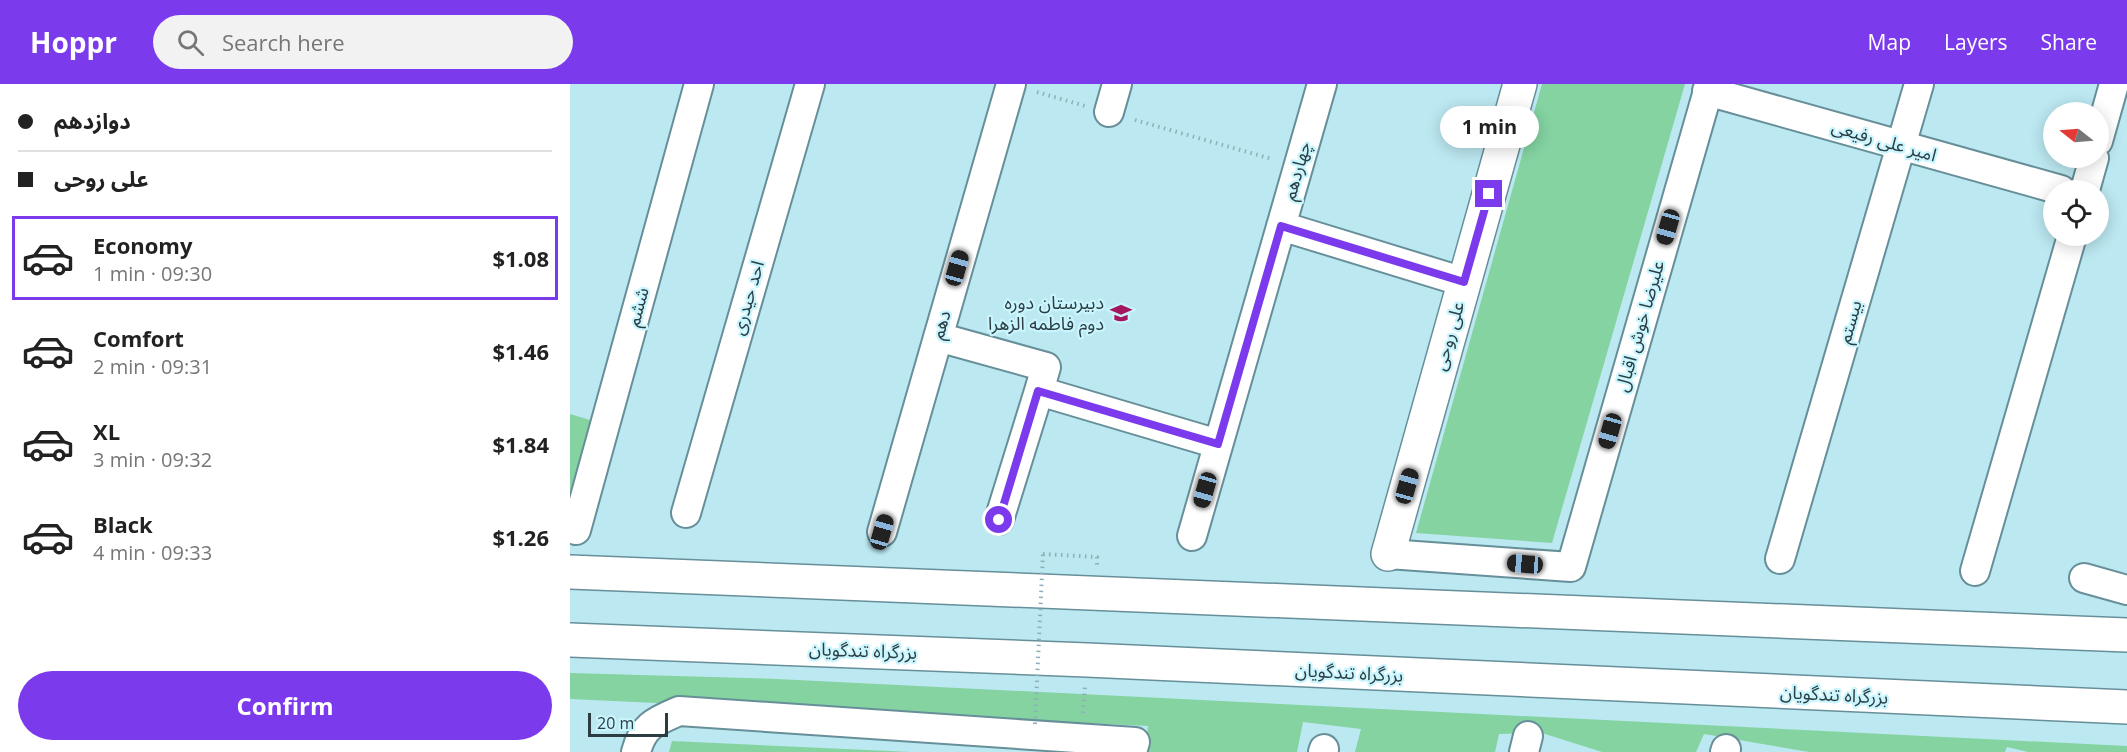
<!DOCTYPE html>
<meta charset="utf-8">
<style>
:root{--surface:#fff;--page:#f2f2f2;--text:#222;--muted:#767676;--line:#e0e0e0;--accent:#7c3aed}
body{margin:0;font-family:"Open Sans","Noto Sans Arabic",sans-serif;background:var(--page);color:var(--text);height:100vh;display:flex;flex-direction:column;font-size:22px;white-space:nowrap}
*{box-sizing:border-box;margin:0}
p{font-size:20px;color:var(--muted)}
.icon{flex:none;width:33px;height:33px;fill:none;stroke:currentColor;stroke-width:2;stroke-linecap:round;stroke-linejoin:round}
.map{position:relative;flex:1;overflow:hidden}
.side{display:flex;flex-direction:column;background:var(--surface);width:570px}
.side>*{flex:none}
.banner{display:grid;align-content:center;height:132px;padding:0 18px;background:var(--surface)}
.needle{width:39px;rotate:287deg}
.buttons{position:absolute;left:1473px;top:18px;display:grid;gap:12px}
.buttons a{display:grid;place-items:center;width:66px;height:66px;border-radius:50%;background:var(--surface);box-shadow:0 3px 15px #0003;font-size:30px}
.scale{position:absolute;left:18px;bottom:15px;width:80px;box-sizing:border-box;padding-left:6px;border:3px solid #2c3d41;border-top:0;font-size:16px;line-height:21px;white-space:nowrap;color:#2c3d41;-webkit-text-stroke:4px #c9f5ff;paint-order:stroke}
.end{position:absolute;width:27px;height:27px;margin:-14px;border:8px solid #7c3aed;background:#fff;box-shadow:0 0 0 3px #fff}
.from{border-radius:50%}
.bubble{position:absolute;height:42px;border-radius:21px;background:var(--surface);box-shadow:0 3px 15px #0003;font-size:20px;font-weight:700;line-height:42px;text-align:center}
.car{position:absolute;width:18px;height:36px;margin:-18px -9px;border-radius:8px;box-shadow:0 0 4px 2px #0007;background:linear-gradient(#222 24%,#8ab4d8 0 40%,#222 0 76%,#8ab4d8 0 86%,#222 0)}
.banner b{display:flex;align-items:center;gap:21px;height:57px;font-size:22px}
.banner b+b{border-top:2px solid var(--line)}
.banner i{width:15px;height:15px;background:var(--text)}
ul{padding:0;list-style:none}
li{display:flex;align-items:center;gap:18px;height:84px;margin:0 12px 9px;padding:0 6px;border:3px solid transparent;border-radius:0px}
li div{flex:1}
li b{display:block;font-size:22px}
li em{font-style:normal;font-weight:700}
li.on{border-color:var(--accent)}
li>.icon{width:54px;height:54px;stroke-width:1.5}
.button{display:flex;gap:12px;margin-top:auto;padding:12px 18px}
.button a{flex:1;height:69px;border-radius:36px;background:var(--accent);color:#fff;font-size:24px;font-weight:700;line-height:69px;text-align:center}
header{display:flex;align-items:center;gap:36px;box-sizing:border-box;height:84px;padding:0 30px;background:var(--accent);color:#fff}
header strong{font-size:28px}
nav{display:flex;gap:33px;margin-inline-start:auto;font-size:21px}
.search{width:420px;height:54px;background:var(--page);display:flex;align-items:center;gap:15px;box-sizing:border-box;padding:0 21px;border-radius:33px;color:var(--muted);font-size:22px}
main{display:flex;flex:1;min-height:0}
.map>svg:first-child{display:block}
.green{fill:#84d3a1}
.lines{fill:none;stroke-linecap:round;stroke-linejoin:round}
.street-casing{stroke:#678f99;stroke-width:32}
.secondary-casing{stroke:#678f99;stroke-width:36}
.highway-casing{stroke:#678f99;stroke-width:36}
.path{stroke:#8db0b8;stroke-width:4;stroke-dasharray:1.5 4.5;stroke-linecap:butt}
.street{stroke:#fff;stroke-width:28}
.secondary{stroke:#fff;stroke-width:33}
.highway{stroke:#fff;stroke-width:33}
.path-bridge{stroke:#8db0b8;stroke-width:4;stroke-dasharray:1.5 4.5;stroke-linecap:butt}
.route{stroke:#7c3aed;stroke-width:8}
.labels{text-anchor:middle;stroke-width:4.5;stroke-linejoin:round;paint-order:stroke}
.street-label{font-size:18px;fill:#2c3d41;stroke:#c9f5ff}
.poi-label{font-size:18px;fill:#2c3d41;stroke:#c9f5ff;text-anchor:end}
</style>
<header>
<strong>Hoppr</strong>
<div class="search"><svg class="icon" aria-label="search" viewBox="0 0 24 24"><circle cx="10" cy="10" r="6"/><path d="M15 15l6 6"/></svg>Search here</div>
<nav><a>Map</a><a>Layers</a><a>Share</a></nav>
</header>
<main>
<section class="side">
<div class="banner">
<b><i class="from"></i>دوازدهم</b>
<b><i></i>علی روحی</b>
</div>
<ul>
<li class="on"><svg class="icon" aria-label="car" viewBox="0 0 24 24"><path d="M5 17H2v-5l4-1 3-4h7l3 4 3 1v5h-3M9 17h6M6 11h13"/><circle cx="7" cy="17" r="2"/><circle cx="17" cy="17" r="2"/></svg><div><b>Economy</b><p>1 min · 09:30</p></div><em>$1.08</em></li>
<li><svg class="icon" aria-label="car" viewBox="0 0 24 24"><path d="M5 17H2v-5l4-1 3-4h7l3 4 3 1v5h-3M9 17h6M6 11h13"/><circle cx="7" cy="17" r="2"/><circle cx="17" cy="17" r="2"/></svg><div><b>Comfort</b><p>2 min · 09:31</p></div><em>$1.46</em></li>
<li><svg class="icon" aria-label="car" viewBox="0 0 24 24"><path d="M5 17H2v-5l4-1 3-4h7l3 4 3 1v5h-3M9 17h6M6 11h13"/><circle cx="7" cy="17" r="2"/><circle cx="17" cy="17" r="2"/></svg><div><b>XL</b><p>3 min · 09:32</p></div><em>$1.84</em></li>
<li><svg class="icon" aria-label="car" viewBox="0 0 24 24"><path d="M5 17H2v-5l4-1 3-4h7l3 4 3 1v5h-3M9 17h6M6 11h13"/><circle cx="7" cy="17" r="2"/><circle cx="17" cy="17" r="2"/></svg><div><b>Black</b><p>4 min · 09:33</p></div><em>$1.26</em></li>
</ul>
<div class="button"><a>Confirm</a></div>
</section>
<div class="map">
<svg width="1557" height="668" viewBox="0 0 1557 668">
<rect width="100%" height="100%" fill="#bce8f1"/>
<!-- green -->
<path class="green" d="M 972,0 L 1115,0 L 982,459 L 846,449 Z
M 0,330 L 20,336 L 0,435 Z
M 0,589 L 207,595 L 1557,662 L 1557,668 L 1458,668 L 1437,663 L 1435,668 L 1239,668 L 1134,650 L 1126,668 L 1032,668 L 972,649 L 929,650 L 925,668 L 785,668 L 791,645 L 733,638 L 727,668 L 575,668 L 578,642 L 0,615 Z
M 102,657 L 341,668 L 99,668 Z"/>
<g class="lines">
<defs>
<path id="street" d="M 1137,7 L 1491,106
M 539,28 L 547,0
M 1528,57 L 1544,0
M 1515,106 L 1524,74
M 711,142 L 894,198
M 368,253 L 476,283 L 469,307 L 648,360
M 116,429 L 240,0
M 429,436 L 469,307
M 6,446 L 129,0
M 312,448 L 441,0
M 622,452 L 752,0
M 818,470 L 1001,483 L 1140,0
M 1210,475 L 1349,0
M 1405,487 L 1502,152
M 1514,494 L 1557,506
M 66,668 C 73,641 86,637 109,627 L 565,658 L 562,668
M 753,668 L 754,665
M 954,668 L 958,652
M 1155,668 L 1156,665"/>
<path id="secondary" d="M 818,470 L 950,0"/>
<path id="highway" d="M 0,488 L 1557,551
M 0,556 L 517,576 L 1557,623"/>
</defs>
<!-- street casing -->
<use href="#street" class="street-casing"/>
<!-- secondary casing -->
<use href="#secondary" class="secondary-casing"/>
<!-- highway casing -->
<use href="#highway" class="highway-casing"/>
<!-- path -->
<path class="path" d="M 467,8 L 515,22
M 565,36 L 702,75
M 473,470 L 527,473 L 527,481
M 513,629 L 515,603"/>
<!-- street -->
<use href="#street" class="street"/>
<!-- secondary -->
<use href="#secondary" class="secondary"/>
<!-- highway -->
<use href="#highway" class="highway"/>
<!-- path-bridge -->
<path class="path-bridge" d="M 465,640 L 473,470"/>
</g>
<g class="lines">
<!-- route -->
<path class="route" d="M 429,436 L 468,307 L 648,360 L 711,142 L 894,198 L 919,110"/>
</g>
<!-- icons -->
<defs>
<symbol id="school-bare" viewBox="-9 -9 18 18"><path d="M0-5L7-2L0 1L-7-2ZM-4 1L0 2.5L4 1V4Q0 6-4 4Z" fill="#a4175e" stroke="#c9f5ff" stroke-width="2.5" paint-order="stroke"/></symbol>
</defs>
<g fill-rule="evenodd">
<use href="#school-bare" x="536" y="214" width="30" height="30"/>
</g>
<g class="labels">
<!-- street labels -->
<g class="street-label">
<text transform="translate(1314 57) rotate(16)" y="6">امیر علی رفیعی</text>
<text transform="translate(727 87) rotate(-74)" y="6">چهاردهم</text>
<text transform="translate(178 214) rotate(-74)" y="6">احد حیدری</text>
<text transform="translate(68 223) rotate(-75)" y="6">ششم</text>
<text transform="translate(1280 238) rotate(-74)" y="6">بیستم</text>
<text transform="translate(371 241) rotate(-74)" y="6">دهم</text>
<text transform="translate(1070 242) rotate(-74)" y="6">علیرضا خوش اقبال</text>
<text transform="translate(879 252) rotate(-74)" y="6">علی روحی</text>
<text transform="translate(293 567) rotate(2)" y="6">بزرگراه تندگویان</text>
<text transform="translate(779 589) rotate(3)" y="6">بزرگراه تندگویان</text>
<text transform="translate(1264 611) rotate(3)" y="6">بزرگراه تندگویان</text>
</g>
<!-- poi labels -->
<g class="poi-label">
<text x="534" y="225">دبیرستان دوره<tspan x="534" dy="21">دوم فاطمه الزهرا</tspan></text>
</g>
</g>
</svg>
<div class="buttons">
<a><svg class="needle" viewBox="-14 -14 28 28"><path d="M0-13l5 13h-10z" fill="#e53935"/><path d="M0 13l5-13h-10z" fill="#767676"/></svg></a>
<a><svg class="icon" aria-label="locate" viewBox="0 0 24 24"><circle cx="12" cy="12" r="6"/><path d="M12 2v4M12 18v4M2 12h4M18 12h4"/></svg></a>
</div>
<div class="scale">20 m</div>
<i class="end from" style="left:429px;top:436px"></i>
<i class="end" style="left:919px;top:110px"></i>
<div class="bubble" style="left:870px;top:22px;width:99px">1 min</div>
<i class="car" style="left:1098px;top:143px;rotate:196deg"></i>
<i class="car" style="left:387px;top:184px;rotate:16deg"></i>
<i class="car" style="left:1040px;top:347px;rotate:196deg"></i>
<i class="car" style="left:837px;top:402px;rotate:16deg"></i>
<i class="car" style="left:635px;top:406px;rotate:196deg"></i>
<i class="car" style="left:312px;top:448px;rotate:16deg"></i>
<i class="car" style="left:955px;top:480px;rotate:274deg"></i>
</div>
</main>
